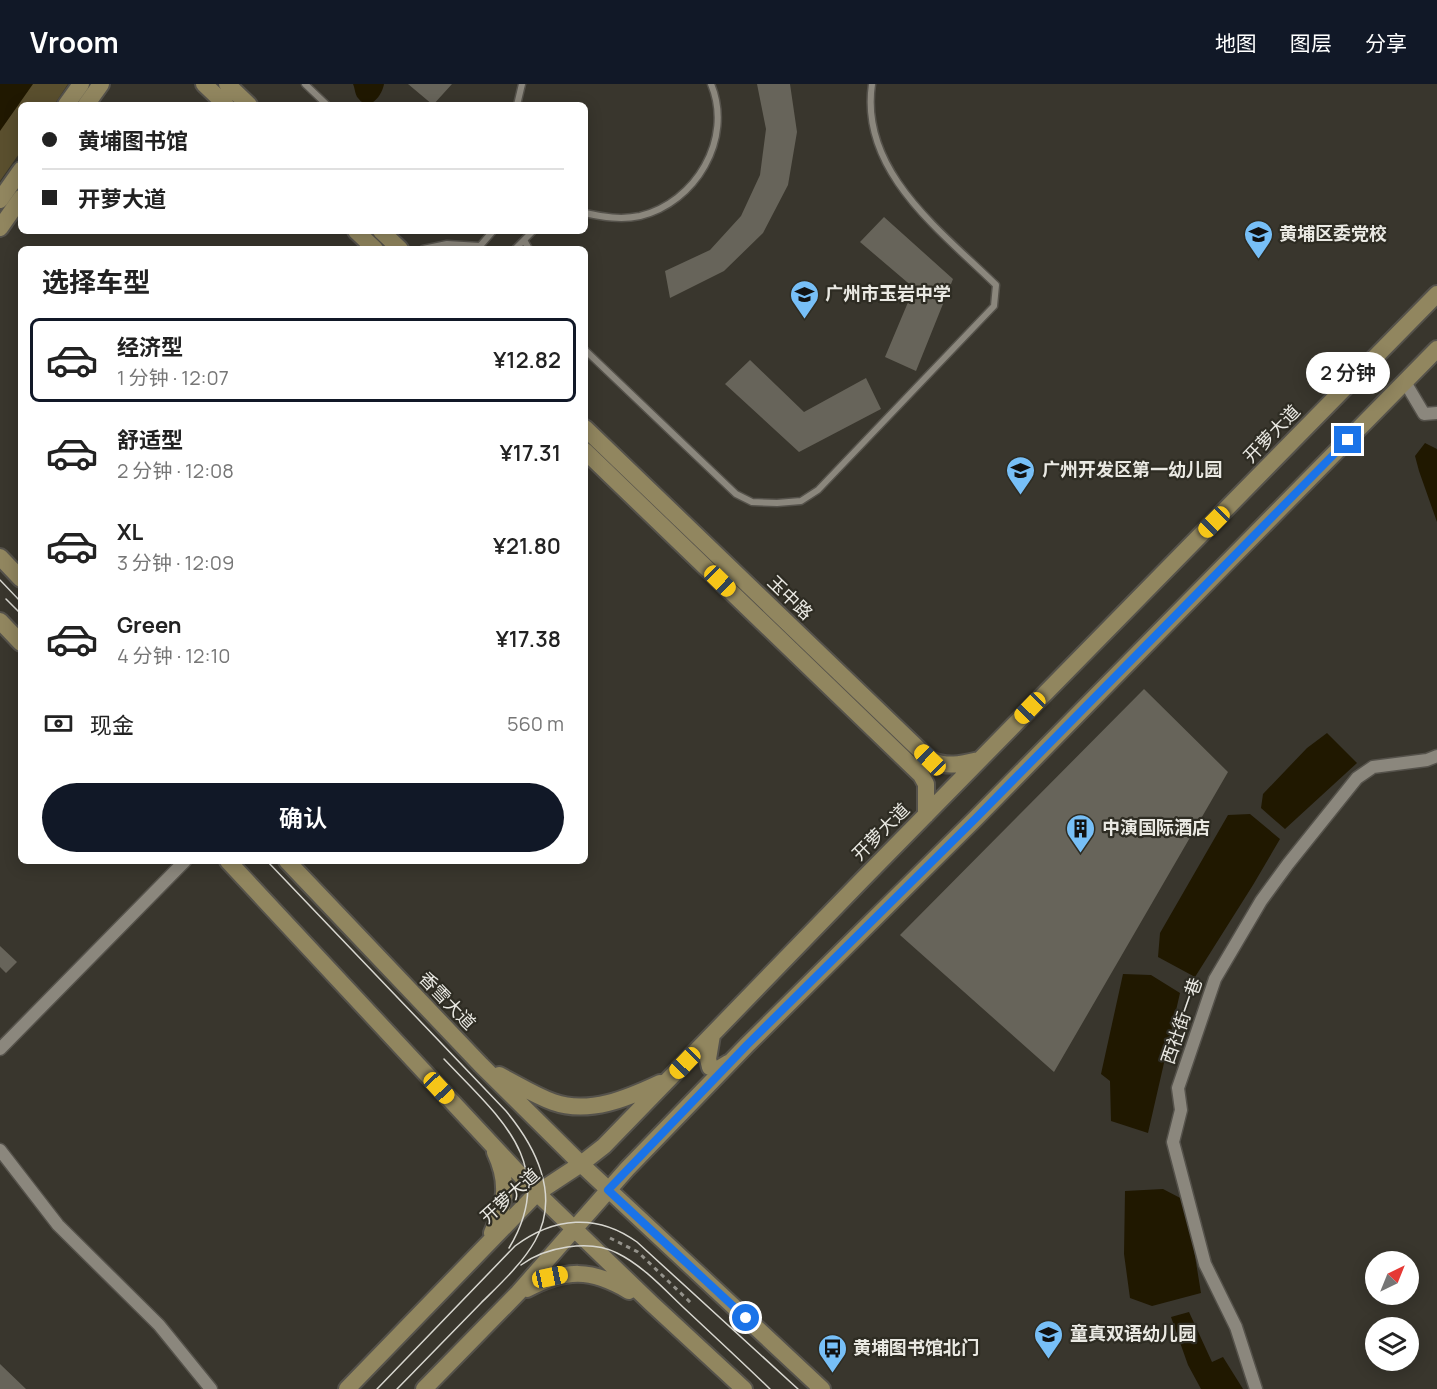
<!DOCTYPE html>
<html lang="zh">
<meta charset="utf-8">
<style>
:root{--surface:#fff;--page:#f6f6f6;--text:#222;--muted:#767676;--line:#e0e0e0;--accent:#111827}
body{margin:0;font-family:Manrope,"Noto Sans SC",sans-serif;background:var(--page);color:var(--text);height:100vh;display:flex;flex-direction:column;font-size:22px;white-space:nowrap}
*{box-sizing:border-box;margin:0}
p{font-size:20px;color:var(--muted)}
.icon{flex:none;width:33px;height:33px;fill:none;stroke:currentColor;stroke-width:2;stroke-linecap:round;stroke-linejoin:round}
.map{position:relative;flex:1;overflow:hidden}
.sheet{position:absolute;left:18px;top:162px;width:570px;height:618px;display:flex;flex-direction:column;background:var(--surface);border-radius:9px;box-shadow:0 3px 15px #0003}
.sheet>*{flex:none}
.hud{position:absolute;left:18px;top:18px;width:570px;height:132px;border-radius:9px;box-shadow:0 3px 15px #0003;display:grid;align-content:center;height:132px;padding:0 24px;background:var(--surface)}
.needle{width:39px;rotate:43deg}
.controls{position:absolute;left:1365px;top:1167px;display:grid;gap:12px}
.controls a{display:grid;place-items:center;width:54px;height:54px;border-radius:50%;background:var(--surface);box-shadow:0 3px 15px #0003;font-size:30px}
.end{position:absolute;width:27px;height:27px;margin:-14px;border:8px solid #1a73e8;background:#fff;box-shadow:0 0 0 3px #fff}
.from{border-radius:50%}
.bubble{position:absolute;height:42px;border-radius:21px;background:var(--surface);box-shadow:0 3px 15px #0003;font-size:20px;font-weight:600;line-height:42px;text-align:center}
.car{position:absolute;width:18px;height:36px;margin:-18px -9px;border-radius:8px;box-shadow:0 0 4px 2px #0007;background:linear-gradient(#f5c518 24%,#345 0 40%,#f5c518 0 76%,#345 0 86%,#f5c518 0)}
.hud b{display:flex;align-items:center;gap:21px;height:57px;font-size:22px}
.hud b+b{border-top:2px solid var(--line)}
.hud i{width:15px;height:15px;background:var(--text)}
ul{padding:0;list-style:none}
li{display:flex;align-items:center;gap:18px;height:84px;margin:0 12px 9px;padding:0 12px;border:3px solid transparent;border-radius:9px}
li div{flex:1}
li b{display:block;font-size:22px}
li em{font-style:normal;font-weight:600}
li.active{border-color:var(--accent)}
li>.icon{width:54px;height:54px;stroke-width:1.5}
h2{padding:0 24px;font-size:27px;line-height:72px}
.pay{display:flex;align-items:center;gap:15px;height:66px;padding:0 24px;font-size:22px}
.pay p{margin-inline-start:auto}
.cta{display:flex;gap:12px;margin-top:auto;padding:12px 24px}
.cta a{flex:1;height:69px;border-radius:36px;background:var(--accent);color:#fff;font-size:24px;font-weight:600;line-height:69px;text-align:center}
header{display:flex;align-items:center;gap:36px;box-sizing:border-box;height:84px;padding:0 30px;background:var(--accent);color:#fff}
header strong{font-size:28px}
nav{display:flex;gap:33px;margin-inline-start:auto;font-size:21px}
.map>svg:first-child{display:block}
.green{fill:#5a4f2e}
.water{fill:#201800}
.building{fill:#67645a}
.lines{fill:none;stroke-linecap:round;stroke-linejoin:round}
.lane-casing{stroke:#55524b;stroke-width:9}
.street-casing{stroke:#55524b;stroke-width:15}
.secondary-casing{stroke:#55524b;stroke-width:20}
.path{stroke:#95938c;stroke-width:3;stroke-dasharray:4.5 4.5;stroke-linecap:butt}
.lane{stroke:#8b877d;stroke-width:6}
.street{stroke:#8b877d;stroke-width:12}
.secondary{stroke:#91865f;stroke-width:16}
.tram{stroke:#d8d7d0;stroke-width:1.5}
.route{stroke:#1a73e8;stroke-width:8}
.labels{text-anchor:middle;stroke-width:4.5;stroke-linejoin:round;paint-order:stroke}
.poi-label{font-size:18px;font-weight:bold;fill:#eae9e3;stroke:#2e2c23;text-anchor:start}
.street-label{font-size:18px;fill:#eae9e3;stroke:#2e2c23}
</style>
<header>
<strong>Vroom</strong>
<nav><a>地图</a><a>图层</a><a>分享</a></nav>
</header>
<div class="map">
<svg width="1437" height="1305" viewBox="0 0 1437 1305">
<rect width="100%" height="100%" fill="#39362d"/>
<!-- green -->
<path class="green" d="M 0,0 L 68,0 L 54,21 L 21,21 L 21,67 L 0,97 Z"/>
<!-- water -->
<path class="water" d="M 0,0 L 33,0 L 0,47 Z
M 353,0 L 384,0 C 382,12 369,29 358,14 C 355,11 355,4 353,0 Z
M 1425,359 L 1437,365 L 1437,438 L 1419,387 L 1415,372 Z
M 1327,649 L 1357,679 L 1285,745 L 1261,724 L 1263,710 L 1307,664 Z
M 1250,730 L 1280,755 L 1253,801 L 1195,893 L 1158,873 L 1160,849 L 1228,731 Z
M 1123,890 L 1151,891 L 1180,909 L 1148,1049 L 1111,1037 L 1110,997 L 1101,990 Z
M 1163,1105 L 1186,1117 L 1201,1209 L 1152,1222 L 1130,1214 L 1124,1170 L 1125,1107 Z
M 1189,1228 L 1212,1278 L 1223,1273 L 1243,1305 L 1201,1305 L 1188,1281 L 1171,1233 Z"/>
<!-- building -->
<path class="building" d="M 408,0 L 452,0 L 433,21 Z
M 757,0 L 790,0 L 797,48 L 788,101 L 763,149 L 724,187 L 670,214 L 665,187 L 710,166 L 741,132 L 760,91 L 766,45 Z
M 884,133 L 953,195 L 916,287 L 885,273 L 914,204 L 860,158 Z
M 750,276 L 804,328 L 866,294 L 881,325 L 799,368 L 725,300 Z
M 1144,605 L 1228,688 L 1054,988 L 900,851 Z
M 0,862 L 17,878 L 6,889 L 0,883 Z
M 0,1280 L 26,1305 L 0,1305 Z"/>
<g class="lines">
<defs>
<path id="lane" d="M 305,0 L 327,21
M 517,21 L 522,0
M 585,129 C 603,133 621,136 640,132 C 695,119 734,55 711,0
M 524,156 L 529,165
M 423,165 L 447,160 L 480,162 L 493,147
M 515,165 L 533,147
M 585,266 L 736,410 L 752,418 L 777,419 L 801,417 L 818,406 L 994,222 L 996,201 C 941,147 859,87 872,0"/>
<path id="street" d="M 1405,298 L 1424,330 L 1437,329
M 0,965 L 185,777
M 0,1066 L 58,1141 L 159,1241 L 211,1305
M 1256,1305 L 1236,1243 L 1205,1180 L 1173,1058 L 1181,1026 L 1178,1004 L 1215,895 L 1261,817 L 1288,780 L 1357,694 L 1373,683 L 1427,676 L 1437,672"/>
<path id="secondary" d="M 204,0 L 226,21
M 227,0 L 249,21
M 66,21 L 81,0
M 86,21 L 101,0
M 0,116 L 21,86
M 0,144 L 21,114
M 356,147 L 375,165
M 381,147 L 400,165
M 585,344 L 930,676 C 948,684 962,680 979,676
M 585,367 L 921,691 L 926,700 L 926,731
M 0,473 L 21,495
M 0,537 L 21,559
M 228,777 L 537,1109 L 651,1219 L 744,1305
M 287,777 L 481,981 L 581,1080 L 822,1305
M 712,951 L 708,975 L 710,983 L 718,985 L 728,979
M 499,991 C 517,1000 534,1011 553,1018 C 589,1031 628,1014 660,999
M 492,1149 C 506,1119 509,1098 495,1068
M 527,1205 C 566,1185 590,1184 629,1207
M 347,1305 L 537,1109 L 581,1080 L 604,1062 L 862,796 L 1437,210
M 424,1305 L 518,1209 L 627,1085 L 747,961 L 975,735 L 1437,265"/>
</defs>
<!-- lane casing -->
<use href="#lane" class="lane-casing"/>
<!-- street casing -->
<use href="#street" class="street-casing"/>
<!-- secondary casing -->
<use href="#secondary" class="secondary-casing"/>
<!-- path -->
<path class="path" d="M 610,1154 L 638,1168 L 691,1219"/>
<!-- lane -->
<use href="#lane" class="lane"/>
<!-- street -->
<use href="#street" class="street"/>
<!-- secondary -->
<use href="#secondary" class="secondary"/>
<!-- tram -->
<path class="tram" d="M 0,496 L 21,518
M 6,515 L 21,530
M 267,777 L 506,1027 C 535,1062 561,1111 535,1157 C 522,1180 500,1200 481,1219 C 453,1248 425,1276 397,1305
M 444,975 C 498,1032 560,1080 509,1164
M 521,1181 C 545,1163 589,1155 617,1169 C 642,1181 664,1205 684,1224 C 713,1251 742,1278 770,1305
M 377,1305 L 515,1162 C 554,1133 597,1129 637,1158 L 798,1305"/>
</g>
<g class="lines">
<!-- route -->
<path class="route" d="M 746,1234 L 608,1106 L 747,961 L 975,735 L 1348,356"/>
</g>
<!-- icons -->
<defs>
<symbol id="school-pin" viewBox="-11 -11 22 30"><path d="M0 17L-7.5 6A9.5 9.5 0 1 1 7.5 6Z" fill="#77bff7" stroke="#2e2c23"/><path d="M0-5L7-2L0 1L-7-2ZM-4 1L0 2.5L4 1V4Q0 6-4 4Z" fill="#111"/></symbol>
<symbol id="building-pin" viewBox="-11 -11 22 30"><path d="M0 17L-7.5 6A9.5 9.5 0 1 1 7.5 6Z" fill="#77bff7" stroke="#2e2c23"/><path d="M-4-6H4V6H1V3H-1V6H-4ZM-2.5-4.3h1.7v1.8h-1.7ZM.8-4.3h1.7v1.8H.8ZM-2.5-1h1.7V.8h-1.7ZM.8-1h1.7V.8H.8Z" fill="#111"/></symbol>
<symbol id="bus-pin" viewBox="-11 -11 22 30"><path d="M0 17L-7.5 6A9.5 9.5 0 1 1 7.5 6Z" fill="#77bff7" stroke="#2e2c23"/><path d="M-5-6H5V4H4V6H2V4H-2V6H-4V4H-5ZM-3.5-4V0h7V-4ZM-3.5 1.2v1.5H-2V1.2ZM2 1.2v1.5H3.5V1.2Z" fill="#111"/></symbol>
</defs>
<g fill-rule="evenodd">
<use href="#school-pin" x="1242" y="134" width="33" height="45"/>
<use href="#school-pin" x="788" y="194" width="33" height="45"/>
<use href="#school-pin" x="1004" y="370" width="33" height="45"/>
<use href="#building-pin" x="1064" y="728" width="33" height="45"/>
<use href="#school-pin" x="1032" y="1234" width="33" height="45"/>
<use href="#bus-pin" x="816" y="1248" width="33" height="45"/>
</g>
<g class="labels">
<!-- poi labels -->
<g class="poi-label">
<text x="1279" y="156">黄埔区委党校</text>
<text x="825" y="216">广州市玉岩中学</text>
<text x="1042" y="392">广州开发区第一幼儿园</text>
<text x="1102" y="750">中演国际酒店</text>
<text x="1070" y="1256">童真双语幼儿园</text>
<text x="853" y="1270">黄埔图书馆北门</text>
</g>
<!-- street labels -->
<g class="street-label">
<text transform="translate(1272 350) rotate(-46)" y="6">开萝大道</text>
<text transform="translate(790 514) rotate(44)" y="6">玉中路</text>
<text transform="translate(881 748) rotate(-45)" y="6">开萝大道</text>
<text transform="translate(447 917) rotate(46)" y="6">香雪大道</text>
<text transform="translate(1182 937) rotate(-71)" y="6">西社街一巷</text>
<text transform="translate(510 1112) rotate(-42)" y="6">开萝大道</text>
</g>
</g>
</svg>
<div class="controls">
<a><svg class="needle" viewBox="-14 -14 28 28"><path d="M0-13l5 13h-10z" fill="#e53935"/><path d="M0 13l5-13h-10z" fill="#767676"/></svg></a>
<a><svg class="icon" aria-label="layers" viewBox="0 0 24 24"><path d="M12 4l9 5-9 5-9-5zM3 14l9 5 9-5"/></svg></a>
</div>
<i class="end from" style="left:746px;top:1234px"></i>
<i class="end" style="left:1348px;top:356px"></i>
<div class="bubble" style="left:1306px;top:268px;width:84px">2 分钟</div>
<i class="car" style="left:1214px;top:438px;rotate:225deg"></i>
<i class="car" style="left:720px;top:497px;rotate:134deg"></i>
<i class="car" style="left:1030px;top:624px;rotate:224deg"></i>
<i class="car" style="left:930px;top:676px;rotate:314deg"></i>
<i class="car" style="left:685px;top:979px;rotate:224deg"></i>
<i class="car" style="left:439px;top:1004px;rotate:137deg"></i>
<i class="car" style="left:550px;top:1193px;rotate:78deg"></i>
<div class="hud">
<b><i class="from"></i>黄埔图书馆</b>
<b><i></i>开萝大道</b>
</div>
<section class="sheet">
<h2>选择车型</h2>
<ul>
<li class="active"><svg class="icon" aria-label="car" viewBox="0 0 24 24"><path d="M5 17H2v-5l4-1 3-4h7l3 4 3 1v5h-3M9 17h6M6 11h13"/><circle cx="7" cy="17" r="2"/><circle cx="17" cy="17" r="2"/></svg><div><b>经济型</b><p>1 分钟 · 12:07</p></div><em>¥12.82</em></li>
<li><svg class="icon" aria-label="car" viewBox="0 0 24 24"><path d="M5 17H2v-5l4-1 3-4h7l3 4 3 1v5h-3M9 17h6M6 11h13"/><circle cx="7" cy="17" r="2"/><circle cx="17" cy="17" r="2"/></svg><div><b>舒适型</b><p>2 分钟 · 12:08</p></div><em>¥17.31</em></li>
<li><svg class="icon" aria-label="car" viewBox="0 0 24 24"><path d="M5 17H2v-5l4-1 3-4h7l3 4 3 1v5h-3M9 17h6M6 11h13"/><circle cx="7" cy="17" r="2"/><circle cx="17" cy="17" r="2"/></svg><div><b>XL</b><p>3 分钟 · 12:09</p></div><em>¥21.80</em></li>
<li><svg class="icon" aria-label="car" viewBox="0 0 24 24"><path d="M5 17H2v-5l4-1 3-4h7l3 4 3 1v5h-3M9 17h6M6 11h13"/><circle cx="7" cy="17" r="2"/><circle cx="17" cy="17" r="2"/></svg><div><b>Green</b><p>4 分钟 · 12:10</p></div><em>¥17.38</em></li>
</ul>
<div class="pay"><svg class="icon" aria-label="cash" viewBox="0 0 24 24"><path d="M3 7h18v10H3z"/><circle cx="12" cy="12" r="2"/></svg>现金<p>560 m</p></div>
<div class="cta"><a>确认</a></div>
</section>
</div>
